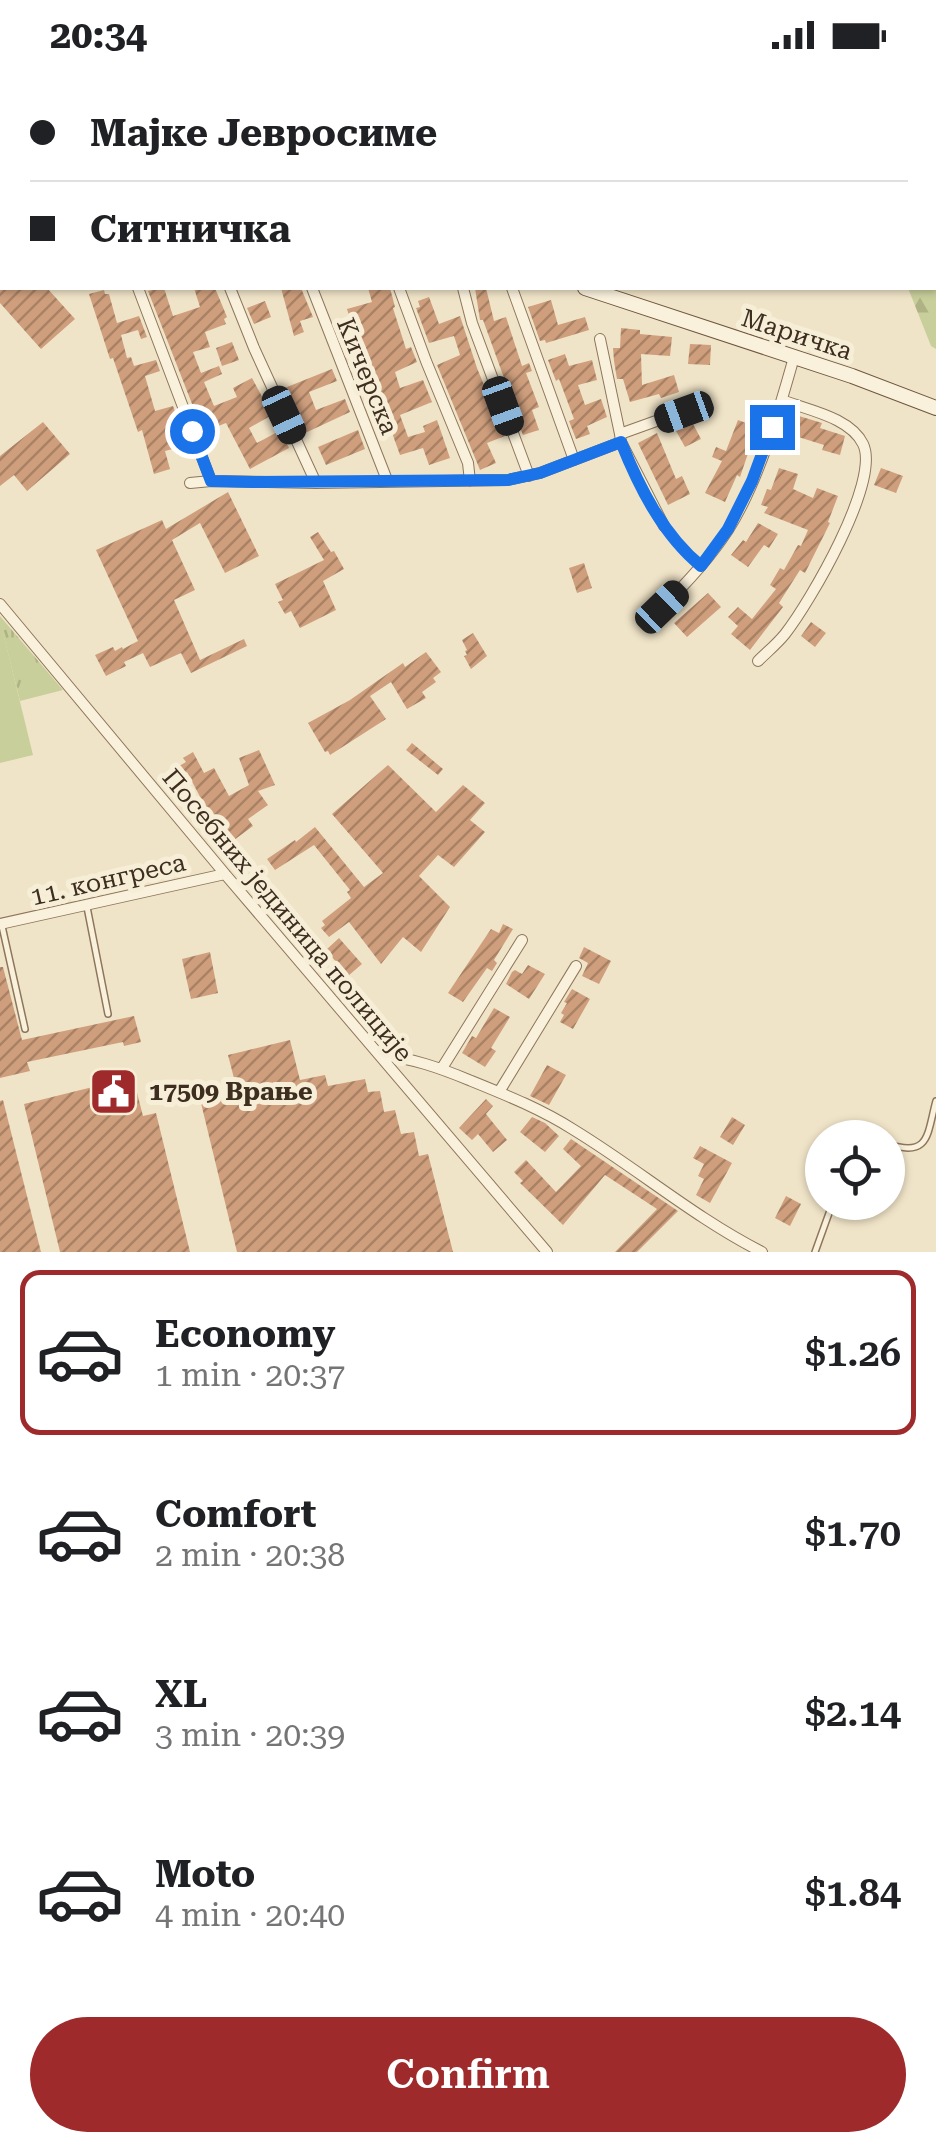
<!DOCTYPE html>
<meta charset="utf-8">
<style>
:root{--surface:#fff;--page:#f2f2f2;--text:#202124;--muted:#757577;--line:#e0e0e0;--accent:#9e2a2b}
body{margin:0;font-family:"Roboto Serif",serif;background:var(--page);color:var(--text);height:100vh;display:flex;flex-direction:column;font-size:38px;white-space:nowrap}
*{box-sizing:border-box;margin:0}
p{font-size:32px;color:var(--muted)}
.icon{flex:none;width:55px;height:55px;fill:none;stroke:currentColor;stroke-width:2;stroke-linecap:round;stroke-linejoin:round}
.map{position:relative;height:1182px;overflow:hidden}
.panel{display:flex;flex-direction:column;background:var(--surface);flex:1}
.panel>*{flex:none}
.guide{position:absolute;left:0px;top:0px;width:938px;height:220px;box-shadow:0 2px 8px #0004;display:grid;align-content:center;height:220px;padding:0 30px;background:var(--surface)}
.controls{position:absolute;left:805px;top:1050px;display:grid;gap:20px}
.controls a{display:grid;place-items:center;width:100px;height:100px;border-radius:50%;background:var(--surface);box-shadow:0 2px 8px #0004;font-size:50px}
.end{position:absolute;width:45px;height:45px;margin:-22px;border:12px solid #1a73e8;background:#fff;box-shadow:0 0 0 5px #fff}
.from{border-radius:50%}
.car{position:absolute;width:30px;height:60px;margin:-30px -15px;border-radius:12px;box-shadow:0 0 8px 2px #0007;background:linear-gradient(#222 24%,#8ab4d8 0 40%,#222 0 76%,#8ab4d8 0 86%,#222 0)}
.guide b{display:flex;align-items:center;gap:35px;height:95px;font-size:38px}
.guide b+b{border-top:2px solid var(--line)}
.guide i{width:25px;height:25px;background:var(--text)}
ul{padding:18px 0 0;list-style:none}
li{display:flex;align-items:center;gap:30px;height:165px;margin:0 20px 15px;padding:0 10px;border:5px solid transparent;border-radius:20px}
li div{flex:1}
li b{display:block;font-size:38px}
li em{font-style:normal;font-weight:600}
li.selected{border-color:var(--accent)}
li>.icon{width:90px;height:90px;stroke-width:1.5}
.action{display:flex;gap:20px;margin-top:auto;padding:20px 30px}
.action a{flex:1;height:115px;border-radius:60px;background:var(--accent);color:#fff;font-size:40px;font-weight:600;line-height:115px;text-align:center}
.status{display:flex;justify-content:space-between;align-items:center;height:70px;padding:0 50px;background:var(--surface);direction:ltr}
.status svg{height:28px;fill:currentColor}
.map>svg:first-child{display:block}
.grass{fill:url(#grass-tufts)}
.forest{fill:url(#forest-firs)}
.pitch{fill:#c9cf9b}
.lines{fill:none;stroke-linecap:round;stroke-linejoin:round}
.stream{stroke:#6f938a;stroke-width:4}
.building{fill:url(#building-hatch)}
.lane-casing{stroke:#8d765c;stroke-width:8}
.street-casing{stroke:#8d765c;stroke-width:12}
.secondary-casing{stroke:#6f573f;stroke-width:16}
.lane{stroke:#faf1dc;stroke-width:5}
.street{stroke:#faf1dc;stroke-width:10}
.secondary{stroke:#faf1dc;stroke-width:14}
.route{stroke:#1a73e8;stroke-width:12}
.labels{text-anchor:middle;stroke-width:10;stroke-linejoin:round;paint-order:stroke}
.street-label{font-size:25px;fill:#3d2e20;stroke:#f7eed8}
.poi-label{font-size:25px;font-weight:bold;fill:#3d2e20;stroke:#f7eed8;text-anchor:start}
</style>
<div class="status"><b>20:34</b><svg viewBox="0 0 49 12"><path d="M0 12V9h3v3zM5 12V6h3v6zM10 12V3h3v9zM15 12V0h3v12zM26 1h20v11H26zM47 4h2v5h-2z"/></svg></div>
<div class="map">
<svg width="936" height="1182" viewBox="0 0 936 1182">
<defs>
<pattern id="grass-tufts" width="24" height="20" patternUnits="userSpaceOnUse" patternTransform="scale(2.5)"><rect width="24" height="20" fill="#c9cf9b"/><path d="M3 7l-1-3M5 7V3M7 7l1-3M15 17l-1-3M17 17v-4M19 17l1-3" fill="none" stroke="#aeb285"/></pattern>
<pattern id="forest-firs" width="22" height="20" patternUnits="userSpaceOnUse" patternTransform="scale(2.5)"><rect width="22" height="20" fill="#c9cf9b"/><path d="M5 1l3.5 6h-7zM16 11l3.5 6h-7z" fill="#aeb285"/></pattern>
<pattern id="building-hatch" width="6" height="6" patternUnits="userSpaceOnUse" patternTransform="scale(2.5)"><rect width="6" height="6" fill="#cf9f7d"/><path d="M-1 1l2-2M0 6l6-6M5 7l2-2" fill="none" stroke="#a98266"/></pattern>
</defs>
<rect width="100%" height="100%" fill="#f0e4c8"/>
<!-- grass -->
<path class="grass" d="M 0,546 L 63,620 L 20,631 L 3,563 L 0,563 Z"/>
<!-- forest -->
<path class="forest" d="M 629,0 L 936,0 L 936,68 L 935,2 L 632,2 Z
M 935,98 L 936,98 L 936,279 L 931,276 L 908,218 L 935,218 Z"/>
<!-- pitch -->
<path class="pitch" d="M 3,562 L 33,685 L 0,693 L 0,563 Z"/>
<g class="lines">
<!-- stream -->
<path class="stream" d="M 806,0 L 808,2
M 935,194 L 936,195"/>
</g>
<!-- building -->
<path class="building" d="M 0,218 L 47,218 L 75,249 L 41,279 L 0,233 Z
M 160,218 L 164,218 L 173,246 L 200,237 L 194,218 L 215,218 L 227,247 L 224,249 L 226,254 L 205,262 L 210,277 L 193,282 L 201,303 L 219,296 L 222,304 L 204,312 L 214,336 L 237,327 L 233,318 L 252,308 L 272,345 L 249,358 L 257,373 L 281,360 L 289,378 L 250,399 L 226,353 L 203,362 L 148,221 Z
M 281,218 L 301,218 L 313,247 L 300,251 L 304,262 L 294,266 Z
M 368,218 L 390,218 L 395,237 L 393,238 L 406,279 L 411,277 L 417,292 L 395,302 L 400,318 L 423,310 L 432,332 L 400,345 L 408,367 L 425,362 L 423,356 L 437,350 L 450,388 L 429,395 L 423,378 L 400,385 L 391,360 L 383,363 L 377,346 L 383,344 L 371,307 L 364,310 L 358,296 L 368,292 L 356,255 L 352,256 L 347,239 L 372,232 Z
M 475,218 L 486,218 L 494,251 L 506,247 L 522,296 L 529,293 L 532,301 L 526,303 L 539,337 L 532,340 L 539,360 L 523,365 L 517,350 L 522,348 L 510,318 L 508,319 L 483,250 L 480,250 Z
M 104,220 L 105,224 L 109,224 L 117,253 L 139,246 L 147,267 L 141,269 L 138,260 L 121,265 L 127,288 L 131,287 L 134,296 L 156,290 L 160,301 L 145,306 L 155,341 L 173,336 L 188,375 L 165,381 L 170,399 L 154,404 L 142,360 L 138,362 L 113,288 L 110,289 L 89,224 Z
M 429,227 L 439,254 L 460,246 L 477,298 L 505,366 L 487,373 L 496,393 L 480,400 L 437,295 L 460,285 L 454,266 L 429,273 L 416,238 L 420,237 L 418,231 Z
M 551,230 L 558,255 L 585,247 L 589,260 L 546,273 L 545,270 L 540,271 L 528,237 Z
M 265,231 L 271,247 L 254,254 L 247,238 Z
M 621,258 L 640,260 L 640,264 L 672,267 L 670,286 L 641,284 L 642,315 L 674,305 L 679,322 L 661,328 L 659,324 L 630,332 L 623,309 L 617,309 L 614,291 L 613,278 L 620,278 Z
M 232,272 L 239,290 L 222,296 L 216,278 Z
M 690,274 L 711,275 L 710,295 L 688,294 Z
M 565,284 L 569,296 L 592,290 L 597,310 L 578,315 L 585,335 L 601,329 L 607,347 L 587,356 L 590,364 L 576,369 L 569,351 L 574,349 L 559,309 L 556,311 L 548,290 Z
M 332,299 L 337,311 L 309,322 L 316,340 L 345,329 L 350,342 L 303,364 L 282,319 Z
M 799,346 L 822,353 L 820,358 L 845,366 L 840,385 L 822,380 L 824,375 L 792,365 Z
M 691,350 L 701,369 L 685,377 L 675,359 Z
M 738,350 L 757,357 L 740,407 L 737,405 L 725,432 L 705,423 L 722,391 L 712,387 L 716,377 L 726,381 Z
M 43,352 L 70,384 L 27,421 L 14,405 L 0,416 L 0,386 Z
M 358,360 L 365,379 L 326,395 L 318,377 Z
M 657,363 L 676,409 L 682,406 L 690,424 L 668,435 L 638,373 Z
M 779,398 L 798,404 L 793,419 L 813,428 L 817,418 L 838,426 L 828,452 L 830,453 L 805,503 L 800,500 L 779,533 L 783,537 L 750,580 L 731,564 L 738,556 L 728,547 L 738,537 L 752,549 L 776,519 L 770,515 L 780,498 L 784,500 L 798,475 L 801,476 L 808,460 L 764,443 L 768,437 L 761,435 L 767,419 L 771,420 Z
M 881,398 L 903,406 L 896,423 L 874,415 Z
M 228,422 L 259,486 L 225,503 L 200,453 L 172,470 L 195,520 L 174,530 L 200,590 L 244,569 L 247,576 L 191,603 L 181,583 L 150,597 L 143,583 L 124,592 L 126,596 L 106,606 L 95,585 L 113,577 L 115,581 L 122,577 L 123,579 L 138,571 L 96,480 L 162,450 L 166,459 Z
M 758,453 L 778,464 L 769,478 L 764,475 L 748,497 L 731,485 L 743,470 L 746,472 Z
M 318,462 L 331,482 L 334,481 L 344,499 L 323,511 L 336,540 L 300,558 L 291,541 L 285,544 L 278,532 L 283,530 L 275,514 L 324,490 L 310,467 Z
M 584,493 L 592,518 L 577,523 L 569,498 Z
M 708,523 L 721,537 L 687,567 L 674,553 Z
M 811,552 L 826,563 L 815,577 L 801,566 Z
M 473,563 L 487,586 L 471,599 L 464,586 L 467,585 L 465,581 L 467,580 L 462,570 Z
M 426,582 L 441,602 L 433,608 L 436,612 L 422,622 L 426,628 L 407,639 L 391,612 L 370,626 L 386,649 L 330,685 L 328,681 L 325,682 L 308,653 L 350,630 L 403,593 L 405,597 Z
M 412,673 L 443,699 L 438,705 L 406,680 Z
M 259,680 L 275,715 L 258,721 L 268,735 L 248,749 L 253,756 L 230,773 L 204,739 L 206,738 L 187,702 L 178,707 L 174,699 L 186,692 L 183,688 L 193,682 L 204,703 L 214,698 L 229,726 L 249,715 L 239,688 Z
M 388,695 L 436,742 L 463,715 L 485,733 L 470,750 L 485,762 L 454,797 L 438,785 L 419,806 L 450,837 L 421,882 L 403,867 L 381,894 L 349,852 L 329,867 L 321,858 L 325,855 L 322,851 L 351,828 L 347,822 L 350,820 L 314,775 L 275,800 L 267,789 L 295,770 L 296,772 L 315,757 L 364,817 L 383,803 L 332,744 Z
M 503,854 L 513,859 L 494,890 L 497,893 L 492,901 L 487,898 L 463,932 L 448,923 L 491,859 L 499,863 Z
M 339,868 L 362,894 L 348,906 L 326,880 Z
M 584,877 L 611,891 L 599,914 L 582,906 L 588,893 L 579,888 Z
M 210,882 L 218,923 L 191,929 L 182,889 Z
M 528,895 L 545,904 L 529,929 L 506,914 L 512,902 L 515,900 L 522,904 Z
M 0,897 L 3,897 L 22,970 L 134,946 L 141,972 L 124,976 L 123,972 L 27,992 L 30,1001 L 0,1008 Z
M 572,919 L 590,929 L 573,959 L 560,952 L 564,945 L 561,943 L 567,933 L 564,932 Z
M 494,938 L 510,947 L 491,978 L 496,981 L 485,997 L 462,983 L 472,966 L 476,968 Z
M 290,970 L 300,1010 L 325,1005 L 328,1016 L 365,1009 L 368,1022 L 380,1021 L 384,1042 L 395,1040 L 401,1064 L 414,1062 L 419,1086 L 428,1084 L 453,1182 L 237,1182 L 201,1033 L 238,1024 L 228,985 Z
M 547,995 L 566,1005 L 549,1035 L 530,1026 Z
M 133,1007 L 143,1046 L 156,1043 L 190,1182 L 60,1182 L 24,1034 Z
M 486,1029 L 493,1036 L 486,1044 L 507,1070 L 493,1082 L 478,1064 L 472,1070 L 459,1058 Z
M 3,1030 L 41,1182 L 0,1182 L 0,1031 Z
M 532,1047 L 545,1053 L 559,1066 L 545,1082 L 520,1062 Z
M 732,1047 L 745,1055 L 733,1075 L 720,1067 Z
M 571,1069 L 678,1141 L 637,1182 L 615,1182 L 657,1139 L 605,1105 L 563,1155 L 520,1113 L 523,1111 L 514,1102 L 526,1090 L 556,1122 L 581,1096 L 563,1079 Z
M 700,1076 L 732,1093 L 710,1133 L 696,1125 L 704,1109 L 698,1106 L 704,1094 L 693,1088 Z
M 786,1126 L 801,1134 L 790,1156 L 775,1148 Z"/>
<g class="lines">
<defs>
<path id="lane" d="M 665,458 L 684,482 L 701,496
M 87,837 L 108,944
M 2,856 L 25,959
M 888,1074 C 930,1088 927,1064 936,1031
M 815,1182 L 833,1132"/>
<path id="street" d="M 147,2 L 150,0
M 240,2 L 243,0
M 301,2 L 303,0
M 414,2 L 415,0
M 528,2 L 529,0
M 616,2 L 617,0
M 138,218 L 211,411
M 230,218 L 254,278 L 316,413
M 312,218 L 387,410
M 399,218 L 426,291 L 468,393 L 470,411
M 463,218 L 472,253 L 529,406
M 512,218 L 574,390
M 600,269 L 620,364
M 621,372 L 664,456
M 190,413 L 211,411 L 316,413 L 508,410 L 540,403 L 621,372 L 620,364 L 684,341
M 0,534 L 225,804 L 547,1182
M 662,537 C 686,514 709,489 728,460 C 758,413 779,341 794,287
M 758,591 C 767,582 777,574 785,564 C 810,532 881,411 863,374 C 850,347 807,340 782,330
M 0,854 L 225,804
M 380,985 C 412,988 440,998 469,1010 C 506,1025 541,1039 574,1060 C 638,1099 695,1148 762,1182
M 442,998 L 522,870
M 499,1022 L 576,896"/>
<path id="secondary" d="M 0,14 L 2,15
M 585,218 L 852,306 L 936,338"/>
</defs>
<!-- lane casing -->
<use href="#lane" class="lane-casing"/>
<!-- street casing -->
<use href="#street" class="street-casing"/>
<!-- secondary casing -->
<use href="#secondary" class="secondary-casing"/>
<!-- lane -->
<use href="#lane" class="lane"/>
<!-- street -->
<use href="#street" class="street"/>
<!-- secondary -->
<use href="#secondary" class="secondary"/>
</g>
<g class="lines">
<!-- route -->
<path class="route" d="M 192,361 L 211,411 L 253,412 L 508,410 L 540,403 L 621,372 C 639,417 663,465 701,496 L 728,459 L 752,411 L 772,357"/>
</g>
<!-- icons -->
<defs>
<symbol id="civic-square" viewBox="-11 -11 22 22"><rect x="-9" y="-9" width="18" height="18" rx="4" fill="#9e2a2b" stroke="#f7eed8"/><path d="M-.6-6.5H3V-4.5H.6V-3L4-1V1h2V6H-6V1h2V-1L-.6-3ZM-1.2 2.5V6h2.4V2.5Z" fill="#fff"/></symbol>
</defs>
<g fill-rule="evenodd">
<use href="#civic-square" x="86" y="994" width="55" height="55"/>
</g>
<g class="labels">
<!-- street labels -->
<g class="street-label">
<text transform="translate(797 264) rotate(18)" y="9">Маричка</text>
<text transform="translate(368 306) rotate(68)" y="9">Кичерска</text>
<text transform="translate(108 809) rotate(-13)" y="9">11. конгреса</text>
<text transform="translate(288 845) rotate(50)" y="9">Посебних јединица полиције</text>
</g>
<!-- poi labels -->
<g class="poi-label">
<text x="149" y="1030">17509 Врање</text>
</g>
</g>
</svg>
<div class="controls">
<a><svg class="icon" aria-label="locate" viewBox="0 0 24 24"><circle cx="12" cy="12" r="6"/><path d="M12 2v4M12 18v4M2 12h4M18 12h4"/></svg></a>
</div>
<i class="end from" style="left:192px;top:361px"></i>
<i class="end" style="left:772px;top:357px"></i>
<i class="car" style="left:503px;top:336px;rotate:160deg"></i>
<i class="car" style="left:684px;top:342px;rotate:250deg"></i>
<i class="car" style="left:284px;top:345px;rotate:155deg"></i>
<i class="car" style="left:662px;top:537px;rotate:46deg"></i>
<div class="guide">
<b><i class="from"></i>Мајке Јевросиме</b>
<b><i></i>Ситничка</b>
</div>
</div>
<section class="panel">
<ul>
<li class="selected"><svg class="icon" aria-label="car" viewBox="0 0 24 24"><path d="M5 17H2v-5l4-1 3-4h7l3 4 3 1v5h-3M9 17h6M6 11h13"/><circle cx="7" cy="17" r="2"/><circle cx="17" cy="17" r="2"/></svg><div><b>Economy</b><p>1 min · 20:37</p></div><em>$1.26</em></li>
<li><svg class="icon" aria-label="car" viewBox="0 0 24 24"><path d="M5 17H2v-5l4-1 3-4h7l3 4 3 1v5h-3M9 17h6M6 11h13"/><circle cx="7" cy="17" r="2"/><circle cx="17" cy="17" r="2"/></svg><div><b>Comfort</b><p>2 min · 20:38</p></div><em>$1.70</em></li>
<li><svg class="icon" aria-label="car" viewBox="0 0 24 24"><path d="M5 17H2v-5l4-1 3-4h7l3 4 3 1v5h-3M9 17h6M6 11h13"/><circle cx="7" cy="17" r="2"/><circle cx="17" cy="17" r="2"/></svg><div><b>XL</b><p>3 min · 20:39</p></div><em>$2.14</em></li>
<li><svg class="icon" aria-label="car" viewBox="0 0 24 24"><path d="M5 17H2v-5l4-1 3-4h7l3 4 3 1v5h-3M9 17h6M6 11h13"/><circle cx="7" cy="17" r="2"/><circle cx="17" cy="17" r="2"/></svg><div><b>Moto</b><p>4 min · 20:40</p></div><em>$1.84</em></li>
</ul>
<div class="action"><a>Confirm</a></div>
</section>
